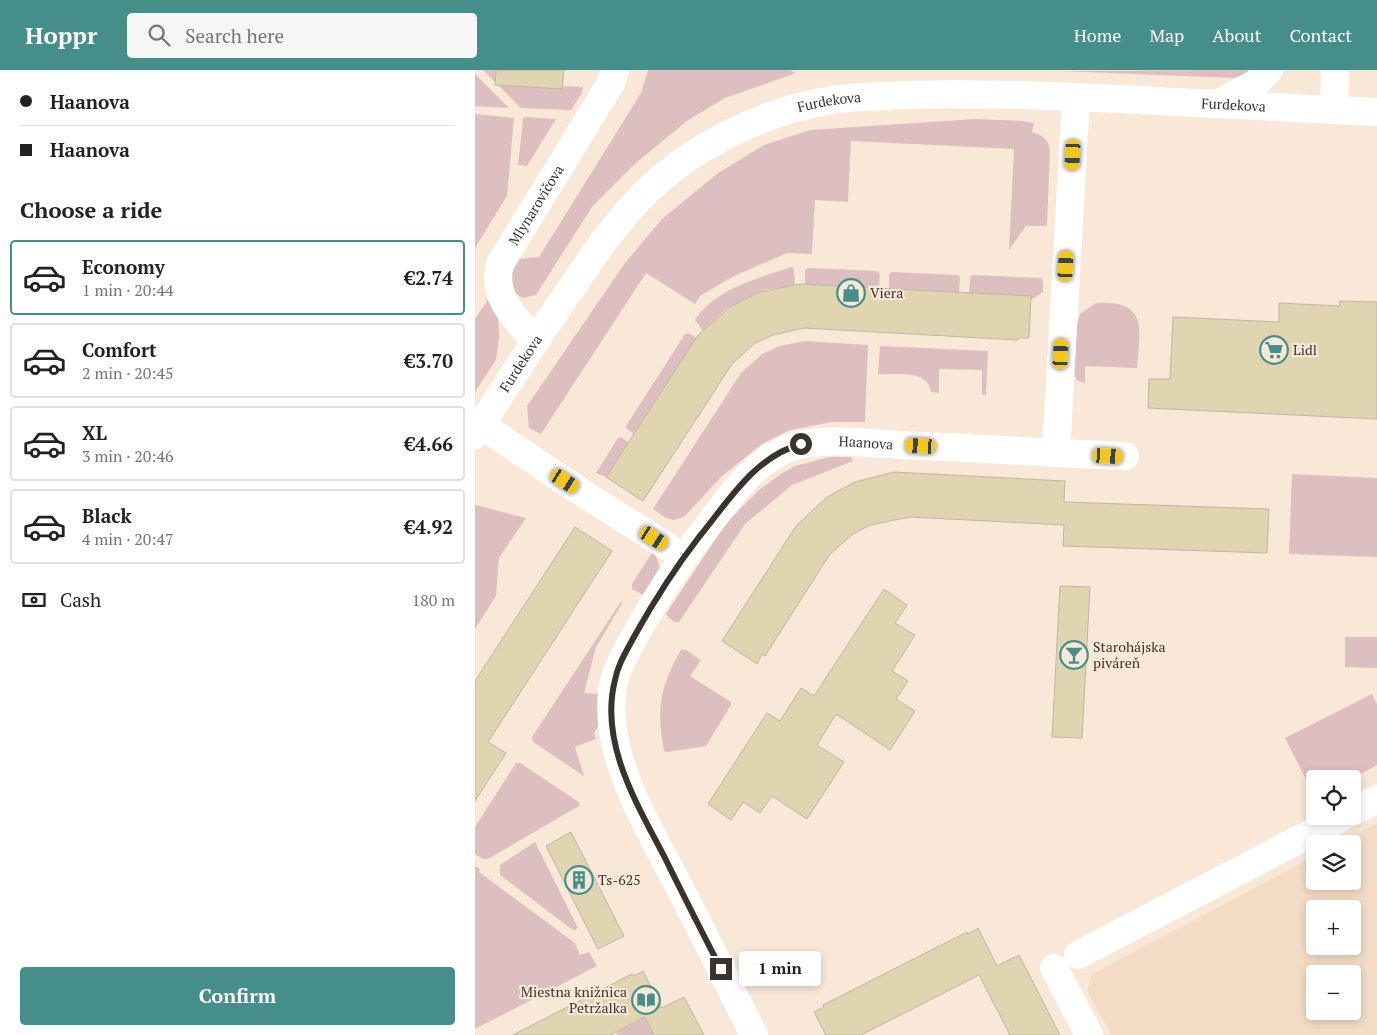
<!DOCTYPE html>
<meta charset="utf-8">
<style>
:root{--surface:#fff;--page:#f6f6f6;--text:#222;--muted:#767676;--line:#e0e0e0;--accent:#468e89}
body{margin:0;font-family:"PT Serif",serif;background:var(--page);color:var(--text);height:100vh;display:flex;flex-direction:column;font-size:19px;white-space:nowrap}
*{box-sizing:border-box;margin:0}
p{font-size:16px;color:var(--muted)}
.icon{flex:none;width:28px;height:28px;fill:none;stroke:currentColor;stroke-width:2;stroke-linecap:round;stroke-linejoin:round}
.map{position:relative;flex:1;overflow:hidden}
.details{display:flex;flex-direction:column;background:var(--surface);width:475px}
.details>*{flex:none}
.guide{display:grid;align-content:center;height:110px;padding:0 20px;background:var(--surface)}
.fabs{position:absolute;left:831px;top:700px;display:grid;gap:10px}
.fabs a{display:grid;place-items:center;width:55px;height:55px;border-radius:5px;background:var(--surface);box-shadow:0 2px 8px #0003;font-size:25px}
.end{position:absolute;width:22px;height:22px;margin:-11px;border:6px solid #39332d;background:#fff;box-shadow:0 0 0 2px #fff}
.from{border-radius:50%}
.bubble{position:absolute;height:35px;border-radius:5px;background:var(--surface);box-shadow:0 2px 8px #0003;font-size:16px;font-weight:700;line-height:35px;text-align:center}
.car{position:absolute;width:15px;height:30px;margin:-15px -8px;border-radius:6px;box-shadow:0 0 4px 1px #0007;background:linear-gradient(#f5c518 24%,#345 0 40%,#f5c518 0 76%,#345 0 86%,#f5c518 0)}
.guide b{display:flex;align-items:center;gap:18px;height:48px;font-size:19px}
.guide b+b{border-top:1px solid var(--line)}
.guide i{width:12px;height:12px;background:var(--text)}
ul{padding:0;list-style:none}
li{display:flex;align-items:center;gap:15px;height:75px;margin:0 10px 8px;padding:0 10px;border:2px solid var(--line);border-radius:5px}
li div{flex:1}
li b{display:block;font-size:19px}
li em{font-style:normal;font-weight:700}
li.selected{border-color:var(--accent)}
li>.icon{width:45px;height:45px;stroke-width:1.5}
h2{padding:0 20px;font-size:22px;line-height:60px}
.pay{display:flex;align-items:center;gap:12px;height:55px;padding:0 20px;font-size:19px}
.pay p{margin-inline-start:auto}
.action{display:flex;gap:10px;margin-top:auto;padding:10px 20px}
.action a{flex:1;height:58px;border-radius:5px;background:var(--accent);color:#fff;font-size:20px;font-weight:700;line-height:58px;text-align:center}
header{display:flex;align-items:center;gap:30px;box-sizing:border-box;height:70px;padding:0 25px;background:var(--accent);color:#fff}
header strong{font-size:24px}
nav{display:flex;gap:28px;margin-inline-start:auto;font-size:18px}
.search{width:350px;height:45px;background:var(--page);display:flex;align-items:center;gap:12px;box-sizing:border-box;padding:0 18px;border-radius:5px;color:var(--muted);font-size:19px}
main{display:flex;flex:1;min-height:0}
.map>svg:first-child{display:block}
.built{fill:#f2dcc6;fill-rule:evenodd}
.green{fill:#debfbf}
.building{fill:#e0d4b1;stroke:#bdb7a3}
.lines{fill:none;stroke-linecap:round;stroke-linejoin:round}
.minor{stroke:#fff;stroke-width:28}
.route{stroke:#39332d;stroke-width:6}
.labels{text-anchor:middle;stroke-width:4.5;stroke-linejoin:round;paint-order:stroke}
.street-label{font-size:14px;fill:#39332d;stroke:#f9e8d8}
.poi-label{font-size:14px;fill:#39332d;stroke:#f9e8d8;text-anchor:start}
</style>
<header>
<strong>Hoppr</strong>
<div class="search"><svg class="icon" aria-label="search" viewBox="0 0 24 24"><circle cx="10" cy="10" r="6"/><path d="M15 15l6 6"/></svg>Search here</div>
<nav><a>Home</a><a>Map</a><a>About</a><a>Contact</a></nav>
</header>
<main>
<section class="details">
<div class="guide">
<b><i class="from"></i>Haanova</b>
<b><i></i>Haanova</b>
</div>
<h2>Choose a ride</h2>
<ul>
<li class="selected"><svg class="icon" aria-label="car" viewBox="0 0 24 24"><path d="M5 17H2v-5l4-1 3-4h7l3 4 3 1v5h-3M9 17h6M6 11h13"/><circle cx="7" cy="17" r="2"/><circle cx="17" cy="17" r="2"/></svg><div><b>Economy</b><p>1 min · 20:44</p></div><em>€2.74</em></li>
<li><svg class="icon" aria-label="car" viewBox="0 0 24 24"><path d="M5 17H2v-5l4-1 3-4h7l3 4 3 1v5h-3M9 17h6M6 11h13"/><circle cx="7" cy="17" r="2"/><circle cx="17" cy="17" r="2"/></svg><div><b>Comfort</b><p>2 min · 20:45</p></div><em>€3.70</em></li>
<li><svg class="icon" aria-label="car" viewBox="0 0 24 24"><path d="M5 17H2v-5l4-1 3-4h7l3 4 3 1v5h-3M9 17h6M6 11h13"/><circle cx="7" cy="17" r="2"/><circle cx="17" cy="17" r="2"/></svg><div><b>XL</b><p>3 min · 20:46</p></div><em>€4.66</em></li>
<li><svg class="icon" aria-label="car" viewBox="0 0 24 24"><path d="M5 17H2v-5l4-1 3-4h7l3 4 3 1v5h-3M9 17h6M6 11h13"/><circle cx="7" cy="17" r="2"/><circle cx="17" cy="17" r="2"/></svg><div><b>Black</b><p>4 min · 20:47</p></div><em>€4.92</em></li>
</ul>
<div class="pay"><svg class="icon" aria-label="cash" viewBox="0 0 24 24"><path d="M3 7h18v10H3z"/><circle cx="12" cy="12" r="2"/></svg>Cash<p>180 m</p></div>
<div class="action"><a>Confirm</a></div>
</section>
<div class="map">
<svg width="902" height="965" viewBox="0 0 902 965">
<rect width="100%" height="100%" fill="#f9e8d8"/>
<!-- built -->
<path class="built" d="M 902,753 L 902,965 L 636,965 L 612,921 L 617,904 L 840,786 L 840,811 L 878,811 L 878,774 L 863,774 ZM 840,839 L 878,839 L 878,876 L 840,876 ZM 840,904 L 878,904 L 878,941 L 840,941 Z"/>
<!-- green -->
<path class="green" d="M 8,0 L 48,0 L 87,19 L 88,16 L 108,17 L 107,23 L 96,40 L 46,38 Z
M 173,0 L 315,0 L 321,3 L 250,28 L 212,51 L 162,92 L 117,137 L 61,225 L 48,228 C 29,217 33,205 44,189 L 64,187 L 166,23 Z
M 780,0 L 774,4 L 758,8 L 585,1 Z
M 0,4 L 34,38 L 0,36 Z
M 0,44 L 39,48 L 32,126 L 0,178 Z
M 50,47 L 81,49 L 52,96 L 43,95 L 48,49 Z
M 500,49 L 547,51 L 559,53 L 557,62 C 567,65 573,68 575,80 L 572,156 L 551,156 L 534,180 L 539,79 L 376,71 L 373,132 L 340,130 L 337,184 L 312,183 L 257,207 L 225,226 L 220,234 L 171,203 L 66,364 L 54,358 L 52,336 L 150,193 L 187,149 L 243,103 L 289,75 L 335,60 Z
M 317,197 L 319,200 L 320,215 L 289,220 L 251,239 L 228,261 L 220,250 C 240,219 283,208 317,197 Z
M 334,198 L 402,201 L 405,204 L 404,218 L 330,215 L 330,200 Z
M 417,202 L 482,205 L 485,207 L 484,223 L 414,219 L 414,204 Z
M 497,205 L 566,208 L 568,211 L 568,222 L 556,230 L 556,226 L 494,223 L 495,208 Z
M 16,225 L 23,240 L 24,268 L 21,290 L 0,322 L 0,249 Z
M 621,233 C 674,230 665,259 662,298 L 610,296 L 610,313 L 603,311 L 599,305 L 602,254 L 605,244 Z
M 213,263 L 222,268 L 159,364 L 152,359 L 151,356 L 210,264 Z
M 329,271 L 393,275 L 390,352 L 357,352 L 315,360 L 287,374 L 247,406 L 209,447 L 199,450 L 191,448 L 178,439 L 266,303 L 287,284 L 305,276 Z
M 405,276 L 513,281 L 511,325 L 507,325 L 507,300 L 464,299 L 464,323 L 456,322 C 453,299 421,305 403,304 Z
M 146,367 L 154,373 L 131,407 L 121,403 L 143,368 Z
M 355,387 L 376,387 L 378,391 L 317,415 L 270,454 L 204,552 L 200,552 L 194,548 L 191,544 L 251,453 L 284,420 L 306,404 L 320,396 Z
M 817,404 L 902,408 L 902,487 L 814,484 Z
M 0,435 L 51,448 L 24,488 L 21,526 L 0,559 Z
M 178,481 C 191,502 182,508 172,527 L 157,519 L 157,514 Z
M 148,532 L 121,577 L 109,623 L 126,624 L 125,653 L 119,663 L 121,669 L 100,677 L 109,706 L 58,672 L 57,667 L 145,533 Z
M 870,567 L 902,567 L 902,598 L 870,597 Z
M 206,580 L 211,580 L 226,590 L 215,606 L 256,632 L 256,635 L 231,676 L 192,682 L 189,681 C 181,640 185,616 206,580 Z
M 897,624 L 902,634 L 902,695 L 877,709 L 840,709 L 840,727 L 810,668 Z
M 41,693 L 45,693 L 105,733 L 104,736 L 13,789 L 8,789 L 0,784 L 0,757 Z
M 60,772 L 103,858 L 99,861 L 25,805 L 25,795 Z
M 0,796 L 5,799 L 4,802 L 100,873 L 105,885 L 114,882 L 122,896 L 0,959 Z
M 170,947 L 179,965 L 143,965 L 141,962 Z"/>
<!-- building -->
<path class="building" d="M 21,0 L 89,0 L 87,19 L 20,15 Z
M 325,214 L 556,226 L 554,268 L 543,268 L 543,270 L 329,258 L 298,265 L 280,273 L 257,294 L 168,431 L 131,407 L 223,265 L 255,237 L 270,229 L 285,222 Z
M 865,231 L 902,232 L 902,349 L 673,338 L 674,309 L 695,309 L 698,247 L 804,252 L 804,233 L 864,236 Z
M 419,402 L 590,411 L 589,432 L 794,439 L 792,483 L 588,476 L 589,455 L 435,447 L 395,455 L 378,464 L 355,484 L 290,586 L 287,584 L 282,594 L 247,571 L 321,456 L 352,427 L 380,412 Z
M 100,457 L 137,481 L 13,672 L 31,683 L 0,731 L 0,611 Z
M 585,516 L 615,517 L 607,668 L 577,667 Z
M 409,519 L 432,535 L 420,553 L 440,565 L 417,601 L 433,611 L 421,629 L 440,641 L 415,680 L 361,644 L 342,675 L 369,692 L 332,749 L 297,726 L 285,743 L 268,732 L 256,750 L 233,734 L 292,643 L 305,651 L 326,618 L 339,626 Z
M 96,762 L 149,866 L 123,879 L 71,776 Z
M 503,858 L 522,896 L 544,885 L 585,965 L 535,965 L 504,905 L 386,965 L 351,965 L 339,942 L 349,937 L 348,935 L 492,862 L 493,864 Z
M 168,901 L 187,938 L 209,927 L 229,965 L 179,965 L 170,947 L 135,965 L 38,965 L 157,904 L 159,906 Z"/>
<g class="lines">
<!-- minor -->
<g class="minor">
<path d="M 601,27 L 581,383 L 650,386"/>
<path d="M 742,34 L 781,13 L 794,0"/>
<path d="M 859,40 L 860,0"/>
<path id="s1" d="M 60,271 C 40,248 16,227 25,194 L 136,13 L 140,0"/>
<path d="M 6,355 L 103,420 L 209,487"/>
<path id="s2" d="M 0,365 C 30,317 61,269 93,223 C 118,186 142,150 174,119 C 218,78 278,47 337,34 C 361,28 385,27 410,26 C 456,23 502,24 548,25 C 666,29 784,37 902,42"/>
<path d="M 878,742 L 902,729"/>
<path d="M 603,885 L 869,746"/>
<path d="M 579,898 L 614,965"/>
<path id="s3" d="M 279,965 C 255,918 232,871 208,824 C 177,763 123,681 139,611 C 143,595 152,581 159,567 C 178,534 198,501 221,471 C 248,437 279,385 324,375 C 354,368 393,373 424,375 C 476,377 529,380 581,383"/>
</g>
</g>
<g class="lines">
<!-- route -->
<path class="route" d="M 246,899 C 227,862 208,825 190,788 C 162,734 124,673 140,610 C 143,594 152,580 160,565 C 179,531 200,498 224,467 C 253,432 279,387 326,374"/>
</g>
<!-- icons -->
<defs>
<symbol id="shop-ring" viewBox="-11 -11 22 22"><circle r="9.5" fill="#f9e8d8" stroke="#468e89" stroke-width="1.5"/><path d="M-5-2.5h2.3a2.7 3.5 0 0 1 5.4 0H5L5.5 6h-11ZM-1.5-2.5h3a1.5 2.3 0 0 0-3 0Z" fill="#468e89"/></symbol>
<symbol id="supermarket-ring" viewBox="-11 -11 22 22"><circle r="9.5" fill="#f9e8d8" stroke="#468e89" stroke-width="1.5"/><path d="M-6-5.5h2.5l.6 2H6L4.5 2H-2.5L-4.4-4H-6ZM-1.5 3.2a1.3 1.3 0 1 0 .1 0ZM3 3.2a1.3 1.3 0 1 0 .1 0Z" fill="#468e89"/></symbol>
<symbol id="bar-ring" viewBox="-11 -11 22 22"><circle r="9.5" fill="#f9e8d8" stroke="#468e89" stroke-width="1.5"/><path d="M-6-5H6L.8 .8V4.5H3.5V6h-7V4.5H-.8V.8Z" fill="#468e89"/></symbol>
<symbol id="building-ring" viewBox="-11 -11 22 22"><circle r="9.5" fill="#f9e8d8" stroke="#468e89" stroke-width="1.5"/><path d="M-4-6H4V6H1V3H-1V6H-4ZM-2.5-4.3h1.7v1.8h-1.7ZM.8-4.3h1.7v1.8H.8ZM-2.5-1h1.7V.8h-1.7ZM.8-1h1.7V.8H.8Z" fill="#468e89"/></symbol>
<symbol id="library-ring" viewBox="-11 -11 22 22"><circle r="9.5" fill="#f9e8d8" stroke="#468e89" stroke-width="1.5"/><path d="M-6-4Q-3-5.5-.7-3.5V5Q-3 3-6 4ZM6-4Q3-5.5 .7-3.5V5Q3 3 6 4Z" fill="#468e89"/></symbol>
</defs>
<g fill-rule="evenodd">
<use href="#shop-ring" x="360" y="207" width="32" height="32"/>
<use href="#supermarket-ring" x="783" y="264" width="32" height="32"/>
<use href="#bar-ring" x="583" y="569" width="32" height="32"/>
<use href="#building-ring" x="88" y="794" width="32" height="32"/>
<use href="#library-ring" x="155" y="914" width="32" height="32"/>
</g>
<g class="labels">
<!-- street labels -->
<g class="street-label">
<text dy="5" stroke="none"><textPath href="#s2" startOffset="505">Furdekova</textPath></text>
<text dy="5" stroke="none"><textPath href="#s2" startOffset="910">Furdekova</textPath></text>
<text dy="5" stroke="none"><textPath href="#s1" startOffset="158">Mlynarovičova</textPath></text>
<text dy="5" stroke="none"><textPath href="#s2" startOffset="85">Furdekova</textPath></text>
<text dy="5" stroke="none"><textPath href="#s3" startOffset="760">Haanova</textPath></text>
</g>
<!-- poi labels -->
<g class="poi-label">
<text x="395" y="228">Viera</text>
<text x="818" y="285">Lidl</text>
<text x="618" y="582">Starohájska<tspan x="618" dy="16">piváreň</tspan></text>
<text x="123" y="815">Ts-625</text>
<text x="152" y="927" text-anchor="end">Miestna knižnica<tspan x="152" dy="16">Petržalka</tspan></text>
</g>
</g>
</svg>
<div class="fabs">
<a><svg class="icon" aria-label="locate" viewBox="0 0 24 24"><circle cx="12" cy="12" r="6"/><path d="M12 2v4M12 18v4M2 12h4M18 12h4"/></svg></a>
<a><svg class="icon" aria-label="layers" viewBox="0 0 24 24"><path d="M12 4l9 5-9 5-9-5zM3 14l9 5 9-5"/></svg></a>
<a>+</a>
<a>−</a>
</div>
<i class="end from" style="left:326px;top:374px"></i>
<i class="end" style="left:246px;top:899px"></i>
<div class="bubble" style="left:264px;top:881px;width:82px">1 min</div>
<i class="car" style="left:598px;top:85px;rotate:183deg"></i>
<i class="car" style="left:591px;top:196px;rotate:3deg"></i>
<i class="car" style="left:586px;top:284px;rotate:3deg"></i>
<i class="car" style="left:446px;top:376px;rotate:273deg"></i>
<i class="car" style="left:633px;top:386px;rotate:93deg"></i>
<i class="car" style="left:90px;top:411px;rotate:123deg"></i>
<i class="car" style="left:179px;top:468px;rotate:122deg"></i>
</div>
</main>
